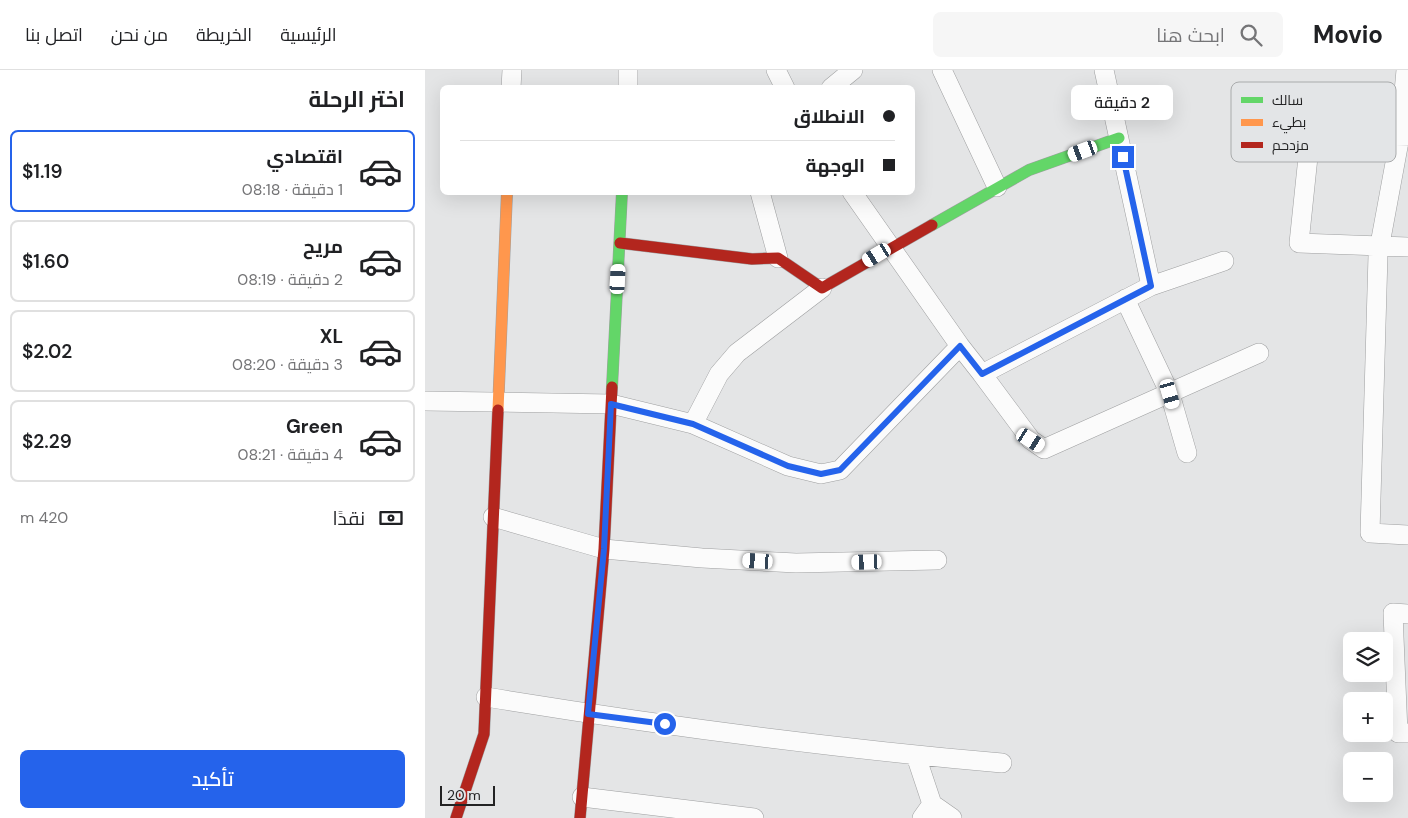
<!DOCTYPE html>
<html lang="ar">
<meta charset="utf-8">
<style>
:root{--surface:#fff;--page:#f6f6f6;--text:#202124;--muted:#757577;--line:#e0e0e0;--accent:#2563eb}
body{margin:0;font-family:"DM Sans",Cairo,sans-serif;background:var(--page);color:var(--text);direction:rtl;height:100vh;display:flex;flex-direction:column;font-size:19px;white-space:nowrap}
*{box-sizing:border-box;margin:0}
p{font-size:16px;color:var(--muted)}
.icon{flex:none;width:28px;height:28px;fill:none;stroke:currentColor;stroke-width:2;stroke-linecap:round;stroke-linejoin:round}
.map{position:relative;flex:1;overflow:hidden;direction:ltr}
.details{display:flex;flex-direction:column;background:var(--surface);width:425px}
.details>*{flex:none}
.hud{position:absolute;left:15px;top:15px;width:475px;height:110px;border-radius:8px;box-shadow:0 5px 20px #0002;direction:rtl;display:grid;align-content:center;height:110px;padding:0 20px;background:var(--surface)}
.buttons{position:absolute;left:918px;top:562px;display:grid;gap:10px}
.buttons a{display:grid;place-items:center;width:50px;height:50px;border-radius:8px;background:var(--surface);box-shadow:0 5px 20px #0002;font-size:25px}
.scale{position:absolute;left:15px;bottom:12px;width:55px;box-sizing:border-box;padding-left:5px;border:2px solid #232324;border-top:0;font-size:14px;line-height:18px;white-space:nowrap;color:#232324;-webkit-text-stroke:4px #e3e5e7;paint-order:stroke}
.end{position:absolute;width:22px;height:22px;margin:-11px;border:6px solid #2563eb;background:#fff;box-shadow:0 0 0 2px #fff}
.from{border-radius:50%}
.bubble{position:absolute;height:35px;border-radius:8px;background:var(--surface);box-shadow:0 5px 20px #0002;font-size:16px;font-weight:600;line-height:35px;text-align:center;direction:rtl}
.car{position:absolute;width:15px;height:30px;margin:-15px -8px;border-radius:6px;box-shadow:0 0 4px 1px #0007;background:linear-gradient(#fff 24%,#345 0 40%,#fff 0 76%,#345 0 86%,#fff 0)}
.hud b{display:flex;align-items:center;gap:18px;height:48px;font-size:19px}
.hud b+b{border-top:1px solid var(--line)}
.hud i{width:12px;height:12px;background:var(--text)}
ul{padding:0;list-style:none}
li{display:flex;align-items:center;gap:15px;height:82px;margin:0 10px 8px;padding:0 10px;border:2px solid var(--line);border-radius:8px}
li div{flex:1}
li b{display:block;font-size:19px}
li em{font-style:normal;font-weight:600}
li.on{border-color:var(--accent)}
li>.icon{width:45px;height:45px;stroke-width:1.5}
h2{padding:0 20px;font-size:22px;line-height:60px}
.pay{display:flex;align-items:center;gap:12px;height:55px;padding:0 20px;font-size:19px}
.pay p{margin-inline-start:auto}
.primary-button{display:flex;gap:10px;margin-top:auto;padding:10px 20px}
.primary-button a{flex:1;height:58px;border-radius:8px;background:var(--accent);color:#fff;font-size:20px;font-weight:600;line-height:58px;text-align:center}
header{display:flex;align-items:center;gap:30px;box-sizing:border-box;height:70px;padding:0 25px;background:var(--surface);border-bottom:1px solid var(--line)}
header strong{font-size:24px}
nav{display:flex;gap:28px;margin-inline-start:auto;font-size:18px}
.search{width:350px;height:45px;background:var(--page);display:flex;align-items:center;gap:12px;box-sizing:border-box;padding:0 18px;border-radius:8px;color:var(--muted);font-size:19px}
main{display:flex;flex:1;min-height:0}
.map>svg:first-child{display:block}
.lines{fill:none;stroke-linecap:round;stroke-linejoin:round}
.street-casing{stroke:#9e9fa0;stroke-width:20}
.fast-casing{stroke:#9e9fa0;stroke-width:12}
.slow-casing{stroke:#9e9fa0;stroke-width:12}
.jam-casing{stroke:#9e9fa0;stroke-width:12}
.street{stroke:#fbfbfb;stroke-width:19}
.fast{stroke:#63d668;stroke-width:11}
.slow{stroke:#ff974d;stroke-width:11}
.jam{stroke:#b3261e;stroke-width:11}
.route{stroke:#2563eb;stroke-width:6}
.key{fill:#e3e5e7;stroke:#a9abac;stroke-width:1}
.key-label{font-size:14px;fill:#232324}
</style>
<header>
<strong>Movio</strong>
<div class="search"><svg class="icon" aria-label="search" viewBox="0 0 24 24"><circle cx="10" cy="10" r="6"/><path d="M15 15l6 6"/></svg>ابحث هنا</div>
<nav><a>الرئيسية</a><a>الخريطة</a><a>من نحن</a><a>اتصل بنا</a></nav>
</header>
<main>
<div class="map">
<svg width="983" height="748" viewBox="0 0 983 748">
<rect width="100%" height="100%" fill="#e4e5e6"/>
<g class="lines">
<defs>
<path id="street" d="M 351,0 L 360,18
M 517,0 L 572,117
M 679,0 L 726,216 L 799,191
M 981,0 L 975,66 L 953,185 L 945,463 L 983,465
M 86,18 L 87,0
M 203,18 L 203,0
M 406,18 L 428,0
M 983,66 L 885,68 L 874,173 L 983,177
M 335,122 L 353,188
M 427,122 L 535,276 L 557,304 L 726,216
M 700,229 L 745,324 L 762,383
M 557,304 L 606,370 L 619,379 L 834,283
M 0,331 L 186,334 L 268,354 L 294,304 L 312,283 L 397,218
M 268,354 L 363,396 L 396,404 L 415,400 L 535,276
M 68,447 L 179,479 L 277,488 L 371,493 L 512,490
M 983,544 L 968,543 L 973,663 L 983,663
M 61,627 C 232,655 405,678 577,693
M 491,686 L 507,734 L 497,748
M 157,727 L 329,748
M 507,734 L 527,748"/>
<path id="fast" d="M 507,155 L 604,100 L 694,68
M 187,317 L 197,122"/>
<path id="slow" d="M 73,340 L 82,122"/>
<path id="jam" d="M 195,173 L 327,189 L 353,188 L 397,218 L 507,155
M 31,748 L 59,664 L 73,340
M 155,748 L 179,479 L 187,317"/>
</defs>
<!-- street casing -->
<use href="#street" class="street-casing"/>
<!-- fast casing -->
<use href="#fast" class="fast-casing"/>
<!-- slow casing -->
<use href="#slow" class="slow-casing"/>
<!-- jam casing -->
<use href="#jam" class="jam-casing"/>
<!-- street -->
<use href="#street" class="street"/>
<!-- fast -->
<use href="#fast" class="fast"/>
<!-- slow -->
<use href="#slow" class="slow"/>
<!-- jam -->
<use href="#jam" class="jam"/>
</g>
<g class="lines">
<!-- route -->
<path class="route" d="M 240,654 L 163,644 L 179,479 L 186,334 L 268,354 L 363,396 L 396,404 L 415,400 L 535,276 L 557,304 L 726,216 L 698,87"/>
</g>
<!-- legend -->
<rect x="806" y="12" width="165" height="80" rx="8" class="key"/>
<rect x="816" y="27" width="22" height="6" fill="#63d668"/>
<rect x="816" y="49" width="22" height="7" fill="#ff974d"/>
<rect x="816" y="72" width="22" height="6" fill="#b3261e"/>
<g class="key-label">
<text x="847" y="35">سالك</text>
<text x="847" y="57">بطيء</text>
<text x="847" y="80">مزدحم</text>
</g>
</svg>
<div class="buttons">
<a><svg class="icon" aria-label="layers" viewBox="0 0 24 24"><path d="M12 4l9 5-9 5-9-5zM3 14l9 5 9-5"/></svg></a>
<a>+</a>
<a>−</a>
</div>
<div class="scale">20 m</div>
<i class="end from" style="left:240px;top:654px"></i>
<i class="end" style="left:698px;top:87px"></i>
<div class="bubble" style="left:646px;top:15px;width:102px">2 دقيقة</div>
<i class="car" style="left:658px;top:81px;rotate:250deg"></i>
<i class="car" style="left:452px;top:185px;rotate:239deg"></i>
<i class="car" style="left:193px;top:209px;rotate:3deg"></i>
<i class="car" style="left:745px;top:324px;rotate:164deg"></i>
<i class="car" style="left:606px;top:370px;rotate:122deg"></i>
<i class="car" style="left:333px;top:491px;rotate:273deg"></i>
<i class="car" style="left:442px;top:492px;rotate:268deg"></i>
<div class="hud">
<b><i class="from"></i>الانطلاق</b>
<b><i></i>الوجهة</b>
</div>
</div>
<section class="details">
<h2>اختر الرحلة</h2>
<ul>
<li class="on"><svg class="icon" aria-label="car" viewBox="0 0 24 24"><path d="M5 17H2v-5l4-1 3-4h7l3 4 3 1v5h-3M9 17h6M6 11h13"/><circle cx="7" cy="17" r="2"/><circle cx="17" cy="17" r="2"/></svg><div><b>اقتصادي</b><p>1 دقيقة · 08:18</p></div><em>$1.19</em></li>
<li><svg class="icon" aria-label="car" viewBox="0 0 24 24"><path d="M5 17H2v-5l4-1 3-4h7l3 4 3 1v5h-3M9 17h6M6 11h13"/><circle cx="7" cy="17" r="2"/><circle cx="17" cy="17" r="2"/></svg><div><b>مريح</b><p>2 دقيقة · 08:19</p></div><em>$1.60</em></li>
<li><svg class="icon" aria-label="car" viewBox="0 0 24 24"><path d="M5 17H2v-5l4-1 3-4h7l3 4 3 1v5h-3M9 17h6M6 11h13"/><circle cx="7" cy="17" r="2"/><circle cx="17" cy="17" r="2"/></svg><div><b>XL</b><p>3 دقيقة · 08:20</p></div><em>$2.02</em></li>
<li><svg class="icon" aria-label="car" viewBox="0 0 24 24"><path d="M5 17H2v-5l4-1 3-4h7l3 4 3 1v5h-3M9 17h6M6 11h13"/><circle cx="7" cy="17" r="2"/><circle cx="17" cy="17" r="2"/></svg><div><b>Green</b><p>4 دقيقة · 08:21</p></div><em>$2.29</em></li>
</ul>
<div class="pay"><svg class="icon" aria-label="cash" viewBox="0 0 24 24"><path d="M3 7h18v10H3z"/><circle cx="12" cy="12" r="2"/></svg>نقدًا<p>420 m</p></div>
<div class="primary-button"><a>تأكيد</a></div>
</section>
</main>
